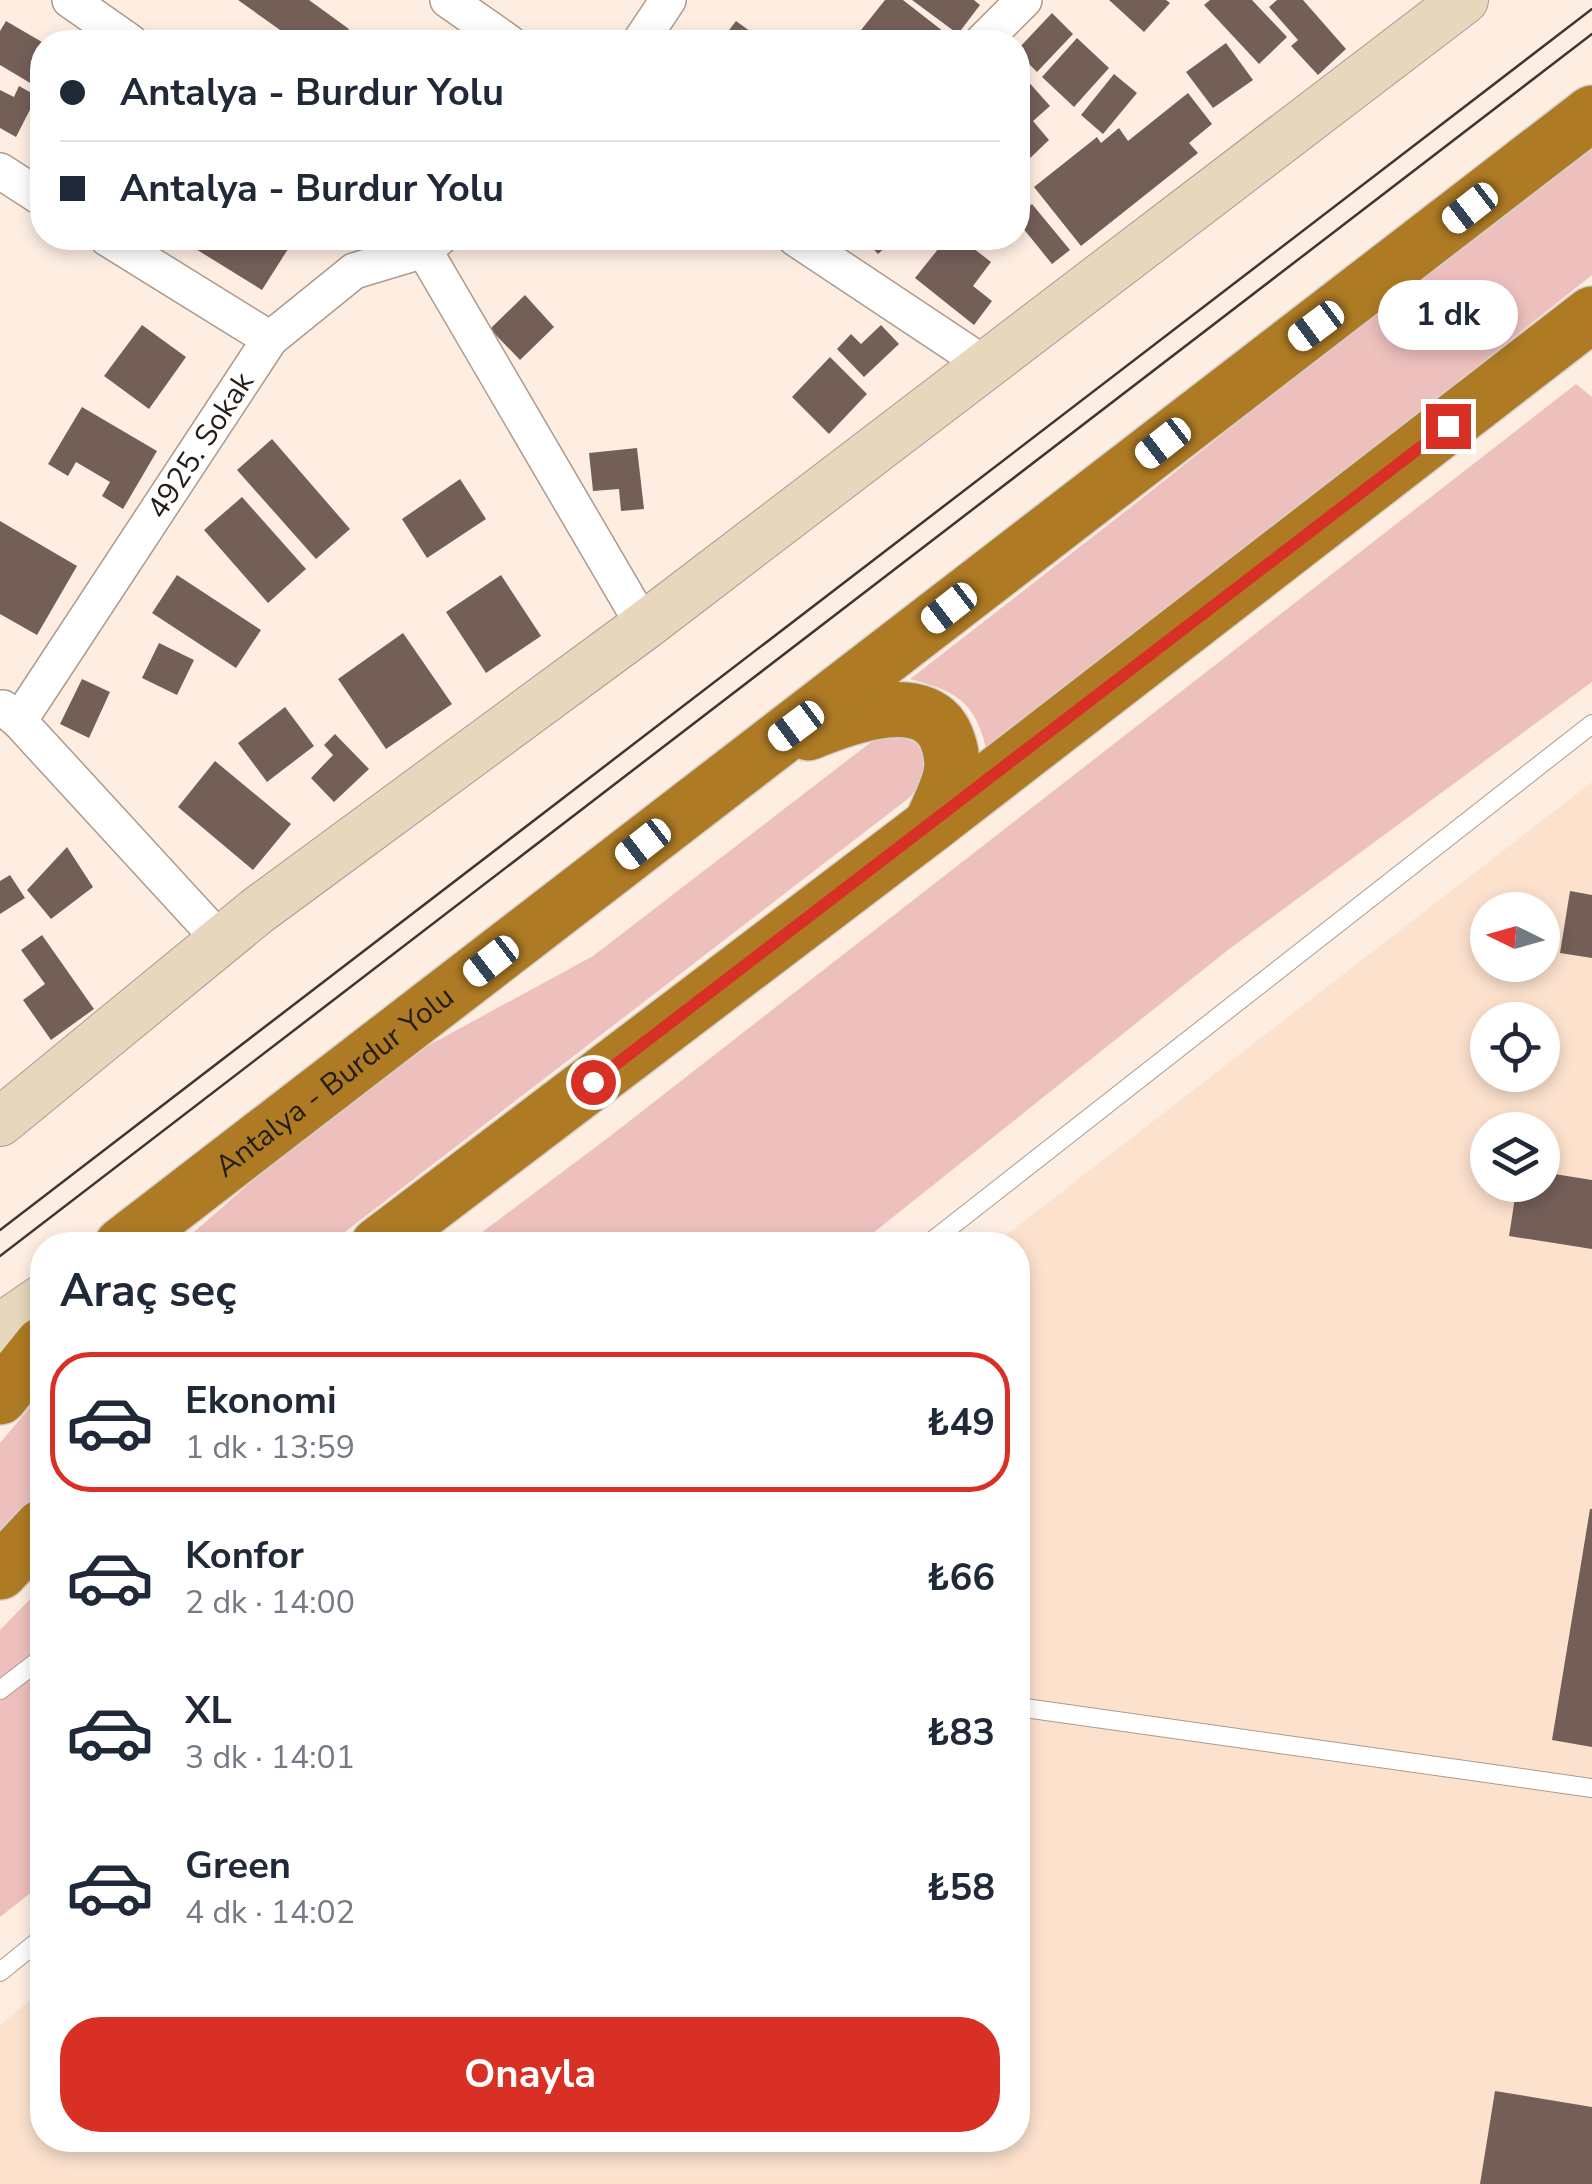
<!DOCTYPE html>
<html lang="tr">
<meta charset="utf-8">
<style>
:root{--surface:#fff;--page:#f2f2f3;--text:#1f2937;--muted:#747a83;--line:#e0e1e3;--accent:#d93025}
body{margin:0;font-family:"Nunito Sans",sans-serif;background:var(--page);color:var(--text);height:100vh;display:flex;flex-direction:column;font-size:38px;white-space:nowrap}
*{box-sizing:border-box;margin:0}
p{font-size:32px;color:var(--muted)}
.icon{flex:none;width:55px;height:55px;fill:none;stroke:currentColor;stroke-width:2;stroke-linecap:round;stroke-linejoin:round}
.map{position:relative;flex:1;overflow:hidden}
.side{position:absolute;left:30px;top:1232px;width:1000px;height:920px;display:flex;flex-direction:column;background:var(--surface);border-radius:40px;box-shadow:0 5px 15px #0003}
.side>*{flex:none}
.guide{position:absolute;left:30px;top:30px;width:1000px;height:220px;border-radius:40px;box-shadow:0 5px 15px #0003;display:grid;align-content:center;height:220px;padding:0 30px;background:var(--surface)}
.needle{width:65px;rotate:275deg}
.controls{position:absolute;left:1470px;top:892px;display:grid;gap:20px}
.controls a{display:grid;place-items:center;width:90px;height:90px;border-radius:50%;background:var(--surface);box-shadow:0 5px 15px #0003;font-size:50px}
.end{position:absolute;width:45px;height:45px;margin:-22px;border:12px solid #d93025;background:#fff;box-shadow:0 0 0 5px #fff}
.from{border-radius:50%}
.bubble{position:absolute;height:70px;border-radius:35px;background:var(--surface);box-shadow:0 5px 15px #0003;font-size:32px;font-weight:700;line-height:70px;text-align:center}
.car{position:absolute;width:30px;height:60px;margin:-30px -15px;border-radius:12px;box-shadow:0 0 8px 2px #0007;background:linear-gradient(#fff 24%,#345 0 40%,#fff 0 76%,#345 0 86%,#fff 0)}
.guide b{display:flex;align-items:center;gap:35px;height:95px;font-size:38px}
.guide b+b{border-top:2px solid var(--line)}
.guide i{width:25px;height:25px;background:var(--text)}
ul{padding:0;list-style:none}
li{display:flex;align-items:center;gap:30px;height:140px;margin:0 20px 15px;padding:0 10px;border:5px solid transparent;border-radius:40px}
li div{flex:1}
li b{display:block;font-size:38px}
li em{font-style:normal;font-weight:700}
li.current{border-color:var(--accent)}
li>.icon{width:90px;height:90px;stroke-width:1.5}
h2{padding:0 30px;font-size:45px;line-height:120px}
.button{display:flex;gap:20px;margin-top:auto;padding:20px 30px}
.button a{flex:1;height:115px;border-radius:40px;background:var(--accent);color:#fff;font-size:40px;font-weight:700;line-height:115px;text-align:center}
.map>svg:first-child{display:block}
.built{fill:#fce1cd;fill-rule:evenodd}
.green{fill:#edc0bd}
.building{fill:#745f58}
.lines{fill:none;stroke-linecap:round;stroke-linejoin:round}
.lane-casing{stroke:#ad9a8c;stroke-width:20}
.street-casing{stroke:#ad9a8c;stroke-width:38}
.secondary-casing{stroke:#ad9a8c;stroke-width:50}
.highway-casing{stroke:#d3d2d1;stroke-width:58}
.lane{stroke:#fff;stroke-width:18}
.street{stroke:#fff;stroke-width:35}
.secondary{stroke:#e7d7bd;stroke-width:48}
.highway{stroke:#ae7b24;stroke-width:55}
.tram{stroke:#3e362f;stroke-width:2.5}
.route{stroke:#d93025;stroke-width:12}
.labels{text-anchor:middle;stroke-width:10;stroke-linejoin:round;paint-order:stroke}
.street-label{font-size:30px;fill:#241d17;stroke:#feeee2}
</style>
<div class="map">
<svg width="1592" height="2184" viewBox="0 0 1592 2184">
<rect width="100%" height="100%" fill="#feeee2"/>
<!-- built -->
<path class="built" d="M 1592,782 L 1592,2184 L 0,2184 L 0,2025 L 42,1991 L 42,2140 L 1018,2140 L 1018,1245 L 993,1245 ZM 1488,910 L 1542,910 L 1542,965 L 1488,965 ZM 1488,1020 L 1542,1020 L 1542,1075 L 1488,1075 ZM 1488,1130 L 1542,1130 L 1542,1185 L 1488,1185 Z"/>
<!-- green -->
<path class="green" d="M 1592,140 L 1592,275 L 988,756 C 977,704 960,692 910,679 L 1145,496 Z
M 1576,384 L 1592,397 L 1592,682 L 1228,950 L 858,1245 L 465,1245 L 609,1137 Z
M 898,735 L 917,743 L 929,760 L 925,779 L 909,798 L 328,1245 L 179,1245 L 374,1075 L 593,956 L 875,739 Z
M 42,1393 L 42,1491 L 0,1531 L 0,1443 Z
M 42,1587 L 42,1884 L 0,1917 L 0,1630 Z"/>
<!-- building -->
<path class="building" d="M 238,0 L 309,0 L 349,29 L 339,42 L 297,42 Z
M 885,0 L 903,0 L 953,39 L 950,42 L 876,42 L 861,30 Z
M 912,0 L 974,0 L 980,5 L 958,34 Z
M 1109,0 L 1166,0 L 1170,3 L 1144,32 Z
M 1210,0 L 1252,0 L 1287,37 L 1259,64 L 1204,5 Z
M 1277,0 L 1303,0 L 1346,49 L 1318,75 L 1291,46 L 1298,40 L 1269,7 Z
M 1052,13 L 1073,34 L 1037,72 L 1018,53 L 1018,49 Z
M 6,21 L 42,42 L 42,90 L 0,65 L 0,31 Z
M 736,21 L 765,42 L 720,42 Z
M 1077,38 L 1109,68 L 1074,107 L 1042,77 Z
M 1226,43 L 1253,80 L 1213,108 L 1186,72 Z
M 1018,70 L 1050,106 L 1033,121 L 1049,140 L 1026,162 L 1018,152 Z
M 1114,74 L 1137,93 L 1103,134 L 1081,115 Z
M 19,86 L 37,96 L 16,137 L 0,128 L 0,90 L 14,97 Z
M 1188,93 L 1212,124 L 1189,143 L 1198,153 L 1081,246 L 1034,187 L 1097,137 L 1101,143 L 1119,128 L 1128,141 Z
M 1032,204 L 1070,250 L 1052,264 L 1018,222 L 1018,216 Z
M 178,238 L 295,238 L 262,290 Z
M 863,238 L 895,238 L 878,254 Z
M 947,238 L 960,238 L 991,262 L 973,286 L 992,301 L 974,325 L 915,278 Z
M 525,295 L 554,327 L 520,360 L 490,329 Z
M 142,325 L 186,357 L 149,409 L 104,376 Z
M 881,325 L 899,344 L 864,377 L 837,349 L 851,334 L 861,344 Z
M 830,357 L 867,394 L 829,434 L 792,397 Z
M 82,407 L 157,451 L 123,509 L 102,496 L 110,482 L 76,462 L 68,476 L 48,464 Z
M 272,439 L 350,529 L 316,559 L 237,470 Z
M 637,448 L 644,509 L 621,511 L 619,489 L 593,491 L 589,453 Z
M 460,479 L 486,519 L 427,558 L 402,519 Z
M 242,497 L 306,569 L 268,603 L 204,530 Z
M 0,521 L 77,566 L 37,635 L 0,614 Z
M 177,575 L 261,630 L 236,668 L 152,613 Z
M 501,575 L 541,636 L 486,673 L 446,612 Z
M 403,633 L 452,704 L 386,749 L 338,679 Z
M 159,643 L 194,660 L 177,695 L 142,678 Z
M 82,679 L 110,692 L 89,738 L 60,724 Z
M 285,707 L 314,746 L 267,782 L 238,743 Z
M 335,734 L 369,769 L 334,802 L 311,778 L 333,755 L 324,745 Z
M 215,761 L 291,824 L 253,870 L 178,807 Z
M 67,847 L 93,887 L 51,919 L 27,890 Z
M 10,875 L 25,898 L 0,914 L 0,881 Z
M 1570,891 L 1592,895 L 1592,958 L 1560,953 Z
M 42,935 L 94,1009 L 51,1040 L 23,1000 L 45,984 L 21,950 Z
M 1542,1172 L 1592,1180 L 1592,1249 L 1509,1236 L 1517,1185 L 1542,1185 Z
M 1590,1509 L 1592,1509 L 1592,1747 L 1552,1740 Z
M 1495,2091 L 1592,2107 L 1592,2184 L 1480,2184 Z"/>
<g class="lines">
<defs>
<path id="lane" d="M 927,1245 L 1592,724
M 0,1690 L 42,1658
M 1018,1707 L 1592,1788
M 0,1972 L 42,1938"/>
<g id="street">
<path d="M 70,0 L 130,42"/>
<path d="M 448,0 L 508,42"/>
<path d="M 640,42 L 668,0"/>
<path d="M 982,42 L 1024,0"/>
<path d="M 0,171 L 42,198"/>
<path d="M 107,238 L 270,339"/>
<path d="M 406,238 L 424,250 L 644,626"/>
<path d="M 795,238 L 986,365"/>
<path d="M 3,708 L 19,721 L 221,941"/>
<path id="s1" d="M 19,721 L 270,339 L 354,271 L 424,250 L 439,238"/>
</g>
<path id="secondary" d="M 0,1122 L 257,911 L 644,626 L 1464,0
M 0,1328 L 42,1299"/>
<g id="highway">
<path d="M 808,733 C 847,717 930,685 948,742 C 952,753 953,761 951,773 C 948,790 938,808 931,825"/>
<path id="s2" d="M 122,1245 L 1592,113"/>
<path d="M 378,1245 L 931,825 L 1592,314"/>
<path d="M 0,1397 L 42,1345"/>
<path d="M 0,1572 L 42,1527"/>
</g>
</defs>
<!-- lane casing -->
<use href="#lane" class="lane-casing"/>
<!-- street casing -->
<use href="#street" class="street-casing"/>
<!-- secondary casing -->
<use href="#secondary" class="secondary-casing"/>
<!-- highway casing -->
<use href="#highway" class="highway-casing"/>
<!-- lane -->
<use href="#lane" class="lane"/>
<!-- street -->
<use href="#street" class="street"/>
<!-- secondary -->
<use href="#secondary" class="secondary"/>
<!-- highway -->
<use href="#highway" class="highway"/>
<!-- tram -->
<path class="tram" d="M 0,1230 L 1592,9
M 0,1256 L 1592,34"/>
</g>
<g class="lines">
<!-- route -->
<path class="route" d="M 593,1082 L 1448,426"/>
</g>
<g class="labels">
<!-- street labels -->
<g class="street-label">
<text dy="10" stroke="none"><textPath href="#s1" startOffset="330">4925. Sokak</textPath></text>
<text dy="10" stroke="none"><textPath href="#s2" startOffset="268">Antalya - Burdur Yolu</textPath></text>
</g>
</g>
</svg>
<div class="controls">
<a><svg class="needle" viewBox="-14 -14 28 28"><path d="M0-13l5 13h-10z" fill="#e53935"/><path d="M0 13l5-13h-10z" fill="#747a83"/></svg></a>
<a><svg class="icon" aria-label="locate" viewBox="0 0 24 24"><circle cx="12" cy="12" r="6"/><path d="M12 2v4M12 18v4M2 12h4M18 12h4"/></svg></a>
<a><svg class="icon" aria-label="layers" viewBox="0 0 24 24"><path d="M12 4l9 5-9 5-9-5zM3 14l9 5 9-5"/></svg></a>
</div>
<i class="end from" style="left:593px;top:1082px"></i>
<i class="end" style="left:1448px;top:426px"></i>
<div class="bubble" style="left:1378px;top:280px;width:140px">1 dk</div>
<i class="car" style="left:1470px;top:208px;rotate:232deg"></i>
<i class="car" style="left:1316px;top:326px;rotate:233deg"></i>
<i class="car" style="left:1163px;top:443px;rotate:232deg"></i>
<i class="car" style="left:949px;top:608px;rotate:232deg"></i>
<i class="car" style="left:796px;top:726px;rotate:233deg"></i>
<i class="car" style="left:643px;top:844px;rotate:232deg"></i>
<i class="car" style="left:491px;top:961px;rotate:232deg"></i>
<div class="guide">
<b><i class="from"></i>Antalya - Burdur Yolu</b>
<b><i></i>Antalya - Burdur Yolu</b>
</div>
<section class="side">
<h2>Araç seç</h2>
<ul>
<li class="current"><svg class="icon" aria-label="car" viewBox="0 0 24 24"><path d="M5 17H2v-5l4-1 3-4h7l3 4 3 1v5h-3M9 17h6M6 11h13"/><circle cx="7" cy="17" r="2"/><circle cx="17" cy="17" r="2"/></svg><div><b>Ekonomi</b><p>1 dk · 13:59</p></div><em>₺49</em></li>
<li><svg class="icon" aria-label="car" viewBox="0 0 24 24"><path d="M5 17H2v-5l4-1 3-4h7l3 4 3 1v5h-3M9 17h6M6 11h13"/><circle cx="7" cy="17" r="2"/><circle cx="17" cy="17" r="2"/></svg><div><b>Konfor</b><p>2 dk · 14:00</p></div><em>₺66</em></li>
<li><svg class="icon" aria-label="car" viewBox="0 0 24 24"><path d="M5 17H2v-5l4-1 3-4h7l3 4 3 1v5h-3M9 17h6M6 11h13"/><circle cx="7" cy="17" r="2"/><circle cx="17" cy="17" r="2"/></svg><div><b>XL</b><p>3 dk · 14:01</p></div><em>₺83</em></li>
<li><svg class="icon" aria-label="car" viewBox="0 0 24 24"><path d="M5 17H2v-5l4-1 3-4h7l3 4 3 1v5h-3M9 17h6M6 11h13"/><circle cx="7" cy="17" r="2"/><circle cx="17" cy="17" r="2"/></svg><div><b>Green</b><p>4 dk · 14:02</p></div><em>₺58</em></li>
</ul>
<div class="button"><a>Onayla</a></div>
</section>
</div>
